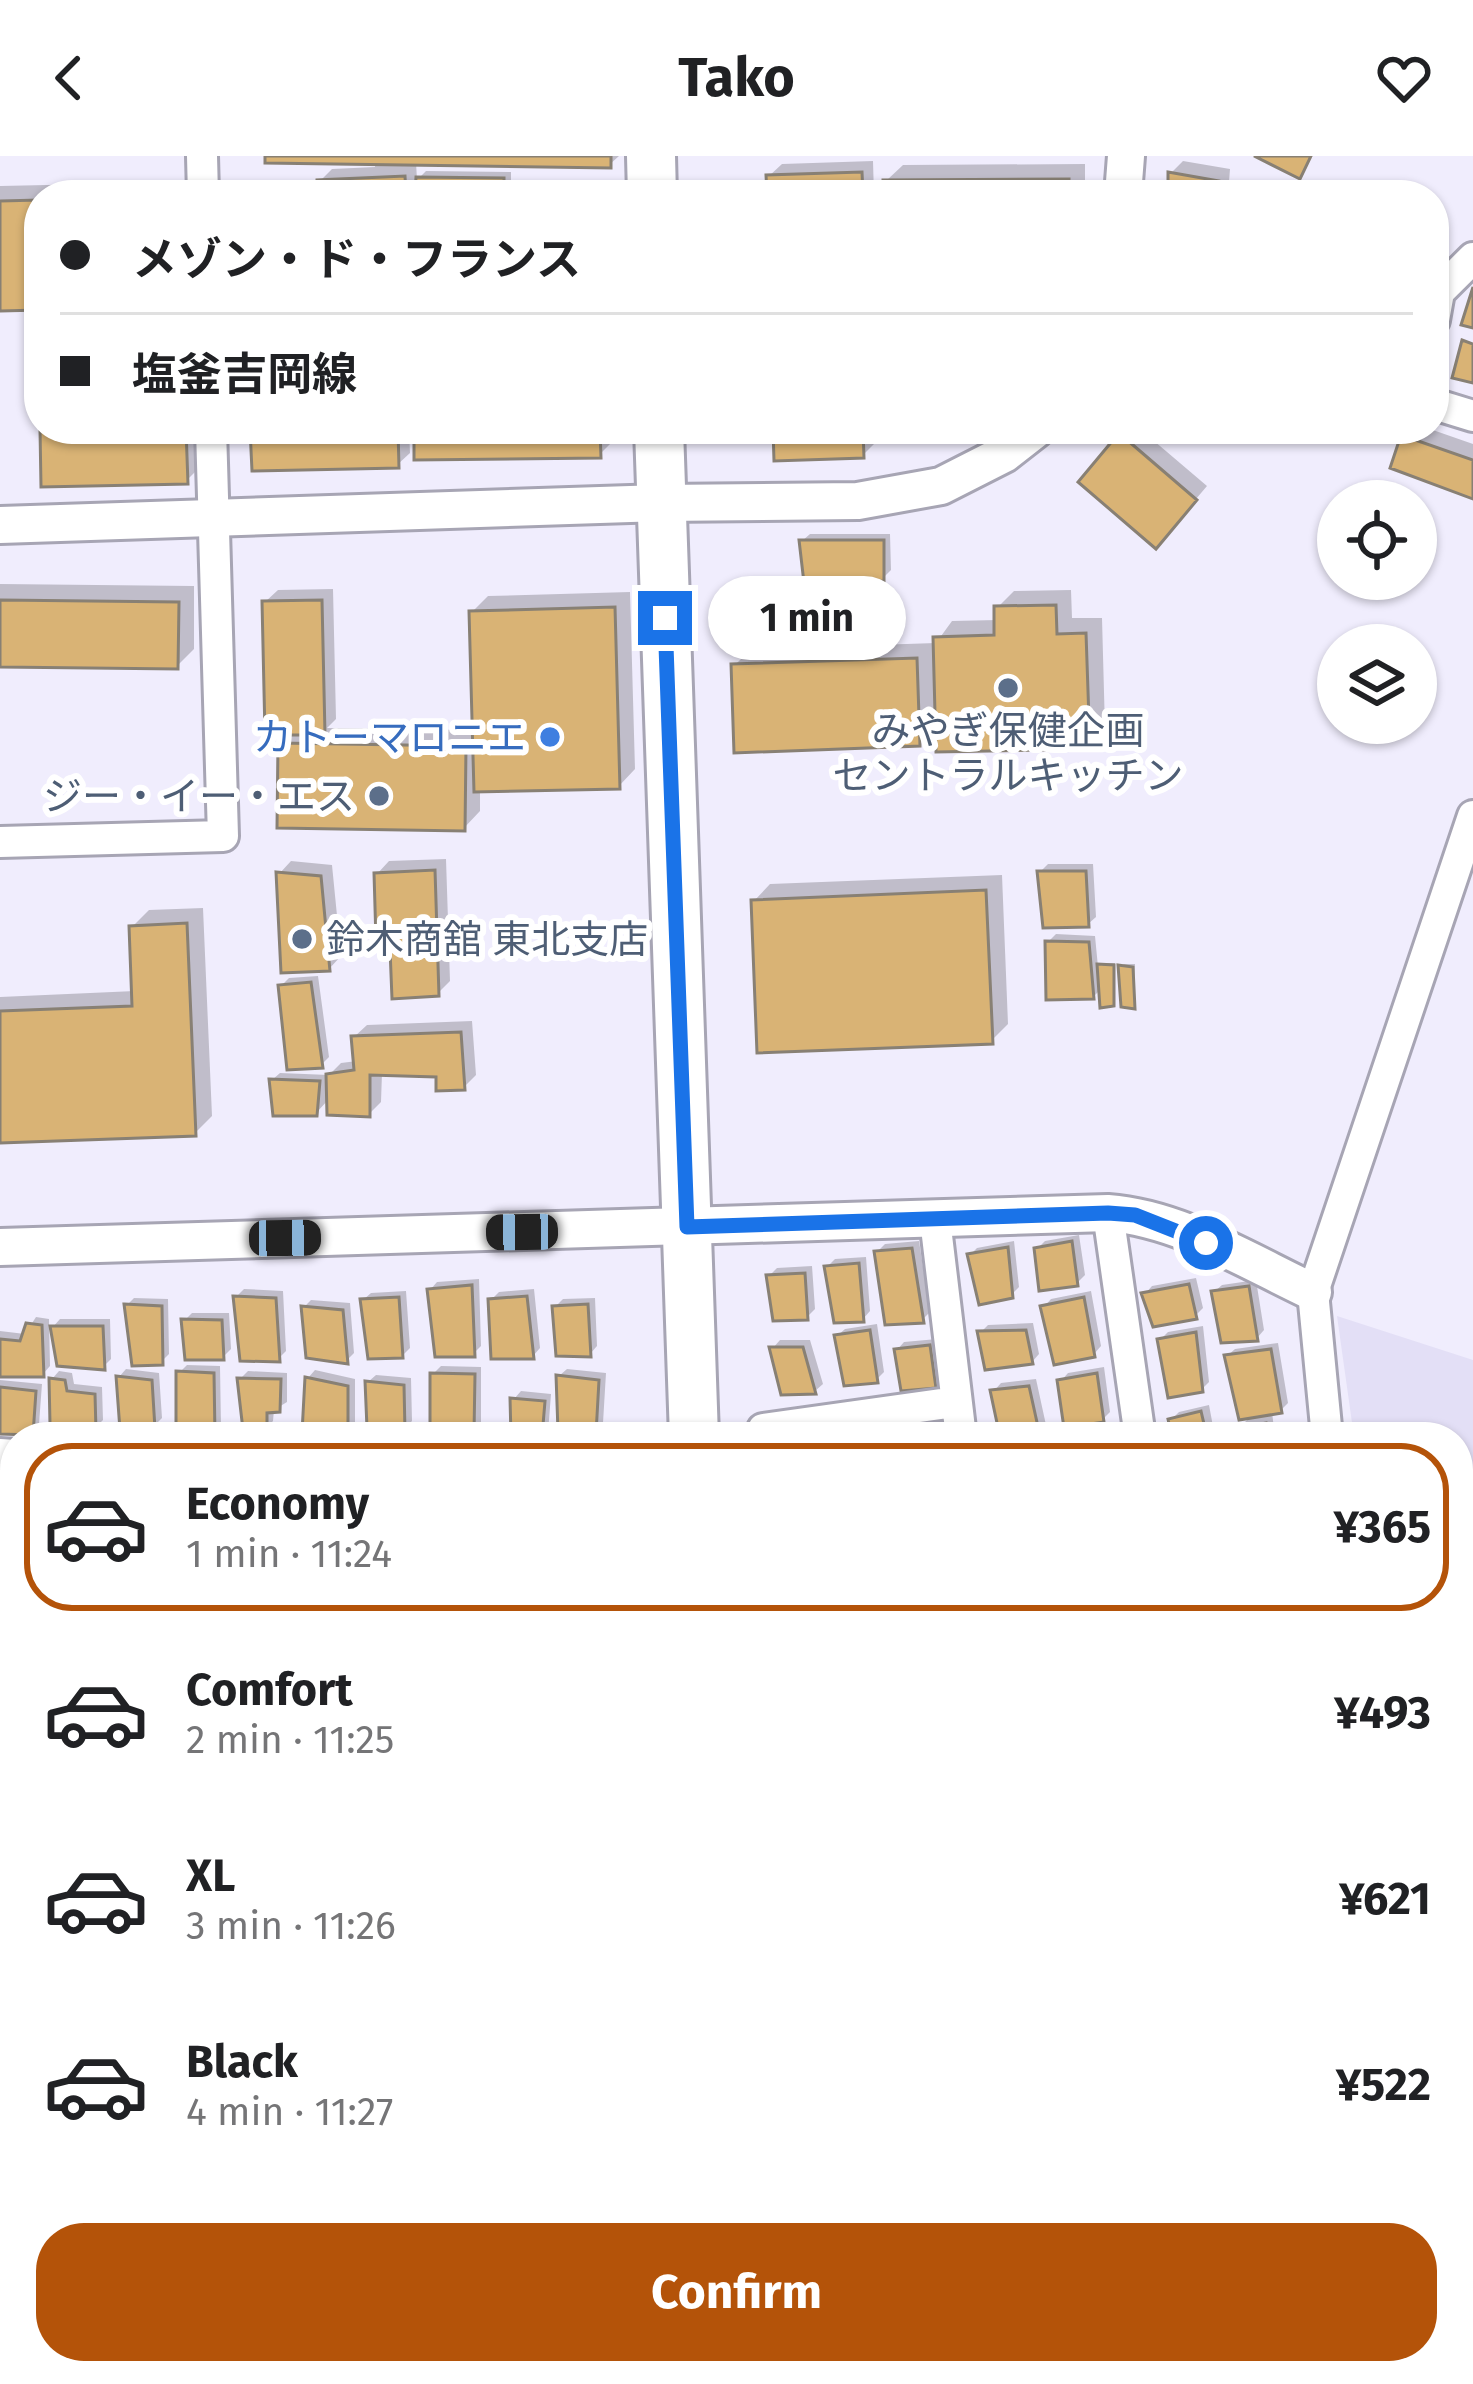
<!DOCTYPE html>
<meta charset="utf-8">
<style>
:root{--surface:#fff;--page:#f2f2f2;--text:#202124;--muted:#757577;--line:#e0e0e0;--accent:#b45309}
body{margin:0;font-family:"Fira Sans","Noto Sans JP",sans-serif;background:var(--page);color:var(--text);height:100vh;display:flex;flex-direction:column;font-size:45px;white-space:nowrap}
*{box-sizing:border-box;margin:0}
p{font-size:39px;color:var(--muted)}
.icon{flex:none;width:66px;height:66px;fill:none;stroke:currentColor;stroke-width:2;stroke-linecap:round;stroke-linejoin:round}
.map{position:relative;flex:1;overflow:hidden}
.panel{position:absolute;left:0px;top:1266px;width:1473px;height:963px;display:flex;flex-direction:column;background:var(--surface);border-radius:48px 48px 0 0;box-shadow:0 3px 9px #0004}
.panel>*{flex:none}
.banner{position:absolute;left:24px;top:24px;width:1425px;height:264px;border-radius:48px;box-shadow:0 3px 9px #0004;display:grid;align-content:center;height:264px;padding:0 36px;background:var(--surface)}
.tools{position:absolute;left:1317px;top:324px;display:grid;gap:24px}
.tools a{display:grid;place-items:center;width:120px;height:120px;border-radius:50%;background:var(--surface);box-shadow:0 3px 9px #0004;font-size:60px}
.end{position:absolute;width:54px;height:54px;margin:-27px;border:15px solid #1a73e8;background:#fff;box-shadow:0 0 0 6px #fff}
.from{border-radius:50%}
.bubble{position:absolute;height:84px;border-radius:42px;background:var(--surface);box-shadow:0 3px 9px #0004;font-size:39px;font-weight:700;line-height:84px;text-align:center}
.car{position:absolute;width:36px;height:72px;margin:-36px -18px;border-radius:15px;box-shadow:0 0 9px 3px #0007;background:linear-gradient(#222 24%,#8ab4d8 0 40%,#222 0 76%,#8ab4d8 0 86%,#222 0)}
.banner b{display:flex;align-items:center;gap:42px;height:114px;font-size:45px}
.banner b+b{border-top:3px solid var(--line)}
.banner i{width:30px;height:30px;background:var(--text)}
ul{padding:21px 0 0;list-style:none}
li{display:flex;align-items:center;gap:36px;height:168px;margin:0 24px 18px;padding:0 12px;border:6px solid transparent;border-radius:48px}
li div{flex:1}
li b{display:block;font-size:45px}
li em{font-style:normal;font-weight:700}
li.on{border-color:var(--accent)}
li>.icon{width:108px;height:108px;stroke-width:1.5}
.cta{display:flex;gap:24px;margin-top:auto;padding:24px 36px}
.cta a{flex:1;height:138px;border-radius:48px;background:var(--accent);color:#fff;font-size:48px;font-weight:700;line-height:138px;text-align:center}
header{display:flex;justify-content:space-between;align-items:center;height:156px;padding:0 36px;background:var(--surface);font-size:54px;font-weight:700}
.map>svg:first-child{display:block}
.built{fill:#e3dff6}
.grass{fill:#b9ebc0}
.shadow{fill:#0003}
.building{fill:#d9b375;stroke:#888074;stroke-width:3}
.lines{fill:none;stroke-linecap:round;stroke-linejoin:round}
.minor-casing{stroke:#a7a5b4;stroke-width:36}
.tertiary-casing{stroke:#a7a5b4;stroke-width:42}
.primary-casing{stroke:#a7a5b4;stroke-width:54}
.minor{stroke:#fff;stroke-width:30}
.tertiary{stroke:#fff;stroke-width:36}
.primary{stroke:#fff;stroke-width:48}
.route{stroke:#1a73e8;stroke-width:15}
.service-dot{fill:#5c6f8a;stroke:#fff;stroke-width:4.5}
.shop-dot{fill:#3f7fe0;stroke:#fff;stroke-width:4.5}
.labels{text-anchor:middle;stroke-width:12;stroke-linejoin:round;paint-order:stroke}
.service-label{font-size:39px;fill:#4e5e75;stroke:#fff}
.shop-label{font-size:39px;fill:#366cbe;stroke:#fff;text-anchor:end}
</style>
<header><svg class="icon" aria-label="back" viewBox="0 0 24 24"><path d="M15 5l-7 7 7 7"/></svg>Tako<svg class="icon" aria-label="heart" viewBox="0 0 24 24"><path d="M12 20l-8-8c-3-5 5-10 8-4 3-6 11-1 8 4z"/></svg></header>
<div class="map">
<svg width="1473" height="2228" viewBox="0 0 1473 2228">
<rect width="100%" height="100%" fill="#f0edfd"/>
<!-- built -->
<path class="built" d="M 1337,1160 L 1473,1204 L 1473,2127 L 1458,2020 L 1458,1281 L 1354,1281 Z"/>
<!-- grass -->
<path class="grass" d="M 1458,1459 L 1473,1463 L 1473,1859 L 1458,1757 Z"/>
<!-- shadow -->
<path class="shadow" d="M 268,0 L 619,0 L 609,9 L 416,6 L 417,24 L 426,15 L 511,16 L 511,39 L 320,39 L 320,25 L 332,13 L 375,11 L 375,6 Z
M 873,5 L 874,39 L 770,39 L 769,20 L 782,8 Z
M 1183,5 L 1230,13 L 1228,39 L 1171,39 L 1171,17 Z
M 1085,8 L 1085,39 L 886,39 L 886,25 L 903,9 Z
M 185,26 L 185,39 L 39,39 L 39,151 L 0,152 L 0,30 Z
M 43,273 L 202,273 L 203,308 L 186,325 Z
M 253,273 L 409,273 L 410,297 L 397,309 Z
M 417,273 L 611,273 L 612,286 L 599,299 Z
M 776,273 L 999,273 L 988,284 L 879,275 L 880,282 L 863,299 Z
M 1128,273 L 1140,273 L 1207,330 L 1168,376 L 1122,279 Z
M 1411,273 L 1430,273 L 1473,288 L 1473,340 L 1404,280 Z
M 810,378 L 890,378 L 891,414 L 883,422 L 802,385 Z
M 0,428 L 194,430 L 194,493 L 177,510 L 0,508 Z
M 333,433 L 336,563 L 327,572 L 475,574 L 472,456 L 488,440 L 630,436 L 635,613 L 619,630 L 480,633 L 480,655 L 464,672 L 281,588 L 293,576 L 265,446 L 278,434 Z
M 1071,434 L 1072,462 L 1102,462 L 1105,573 L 1088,590 L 938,568 L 919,587 L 734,510 L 751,493 L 936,487 L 952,465 L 997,464 L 997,452 L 1014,435 Z
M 446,703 L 450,825 L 438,837 L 393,792 L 377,718 L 389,705 Z
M 291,705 L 332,709 L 341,800 L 329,813 L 279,718 Z
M 1048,708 L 1093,708 L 1096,761 L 1088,768 L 1040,716 Z
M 1002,719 L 1008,868 L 991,885 L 754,745 L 770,728 Z
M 203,752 L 212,960 L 195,977 L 0,984 L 0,841 L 135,835 L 132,771 L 149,754 Z
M 1056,778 L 1095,780 L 1098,811 L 1103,807 L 1115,807 L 1113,847 L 1102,832 L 1093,841 L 1048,786 Z
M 1124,808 L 1135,808 L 1134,850 L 1121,810 Z
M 318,820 L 329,901 L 321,909 L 281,830 L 289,822 Z
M 472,865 L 476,919 L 464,931 L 439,918 L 382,917 L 381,946 L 369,958 L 329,943 L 316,957 L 272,924 L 280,917 L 329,919 L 341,907 L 357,905 L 354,881 L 367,869 Z
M 1079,1079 L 1085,1119 L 1077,1127 L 1037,1093 L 1045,1085 Z
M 919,1085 L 930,1156 L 922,1164 L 877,1096 L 885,1088 Z
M 1014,1085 L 1019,1131 L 1011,1139 L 970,1099 L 977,1092 Z
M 866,1101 L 870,1155 L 863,1163 L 827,1111 L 835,1103 Z
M 812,1110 L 815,1153 L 807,1161 L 769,1120 L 777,1112 Z
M 1196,1122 L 1203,1152 L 1195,1160 L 1145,1138 L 1152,1130 Z
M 479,1123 L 481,1190 L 473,1198 L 430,1134 L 437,1126 Z
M 1256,1124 L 1264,1174 L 1257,1182 L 1214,1136 L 1222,1129 Z
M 244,1133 L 283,1135 L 286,1195 L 278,1203 L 236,1141 Z
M 534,1133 L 540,1192 L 533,1200 L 491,1144 L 499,1136 Z
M 406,1135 L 410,1192 L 402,1200 L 363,1144 L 371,1137 Z
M 1091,1135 L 1101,1190 L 1094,1198 L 1044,1151 L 1051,1143 Z
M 134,1142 L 168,1143 L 169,1198 L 161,1206 L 127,1149 Z
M 595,1142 L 597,1190 L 590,1198 L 555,1151 L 563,1143 Z
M 311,1144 L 350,1147 L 354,1197 L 347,1204 L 304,1151 Z
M 192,1157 L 229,1157 L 231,1193 L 223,1201 L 184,1165 Z
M 36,1161 L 49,1163 L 50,1210 L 43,1218 L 0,1218 L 0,1175 L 25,1178 Z
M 60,1163 L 110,1163 L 111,1203 L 103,1211 L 52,1172 Z
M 1033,1167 L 1039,1198 L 1032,1206 L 981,1176 L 988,1169 Z
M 877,1168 L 884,1216 L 876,1224 L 837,1180 L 845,1173 Z
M 1203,1170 L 1209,1226 L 1201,1234 L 1160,1184 L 1168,1176 Z
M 937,1183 L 943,1222 L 935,1229 L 897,1194 L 904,1186 Z
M 780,1184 L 810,1184 L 823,1228 L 815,1235 L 773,1192 Z
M 1278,1187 L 1288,1247 L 1281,1254 L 1272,1256 L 1275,1281 L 1238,1281 L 1237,1274 L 1252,1259 L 1227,1200 L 1235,1193 Z
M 187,1209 L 220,1210 L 221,1271 L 214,1278 L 179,1217 Z
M 441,1210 L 481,1211 L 481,1267 L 473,1274 L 433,1218 Z
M 1104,1211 L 1110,1256 L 1102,1264 L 1061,1225 L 1068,1217 Z
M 126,1213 L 159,1217 L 162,1262 L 154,1270 L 119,1221 Z
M 567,1213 L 606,1217 L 603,1267 L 595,1275 L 559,1220 Z
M 315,1214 L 355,1223 L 355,1271 L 347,1279 L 308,1222 Z
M 59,1215 L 72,1217 L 74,1228 L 102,1231 L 103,1264 L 95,1272 L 52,1223 Z
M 248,1215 L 287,1217 L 287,1246 L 274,1254 L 273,1265 L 266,1273 L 240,1223 Z
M 376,1219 L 411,1222 L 412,1265 L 404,1273 L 368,1226 Z
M 1036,1223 L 1046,1269 L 1038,1277 L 1003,1281 L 994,1235 L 1001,1227 Z
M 0,1224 L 42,1228 L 39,1268 L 32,1276 L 0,1274 Z
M 521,1235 L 551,1238 L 548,1277 L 544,1281 L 514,1281 L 514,1243 Z
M 1209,1249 L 1215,1281 L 1175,1281 L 1171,1264 L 1179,1256 Z
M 1117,1271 L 1119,1281 L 1076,1281 L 1077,1279 Z
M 15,1341 L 15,1380 L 0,1382 L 0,1342 Z
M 0,1396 L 15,1396 L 15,1450 L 0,1448 Z
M 0,1516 L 15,1516 L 15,1558 L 11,1562 L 0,1561 Z
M 0,1570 L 15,1571 L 13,1626 L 0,1626 Z
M 0,1884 L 9,1884 L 8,1920 L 0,1928 Z
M 0,1934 L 6,1934 L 7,1984 L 0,1991 Z
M 0,2008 L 11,2009 L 8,2048 L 0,2056 Z
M 0,2064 L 4,2083 L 15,2085 L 15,2121 L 0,2121 Z
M 0,2140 L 3,2140 L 0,2191 Z
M 0,2205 L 5,2205 L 6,2228 L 0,2228 Z
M 239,2214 L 286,2214 L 286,2228 L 241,2228 Z
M 937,2214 L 993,2214 L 994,2223 L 989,2228 L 942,2228 Z
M 1256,2214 L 1258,2228 L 1213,2228 L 1219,2216 Z
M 1315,2214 L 1355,2214 L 1357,2228 L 1318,2228 Z
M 190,2215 L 190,2228 L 144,2228 L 151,2216 Z
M 317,2217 L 356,2219 L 355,2228 L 310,2228 Z
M 81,2218 L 117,2218 L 117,2228 L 73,2228 Z
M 1066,2219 L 1067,2228 L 1025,2228 L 1031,2222 Z
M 1421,2219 L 1423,2228 L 1384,2228 L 1388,2223 Z"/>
<!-- building -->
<path class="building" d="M 265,0 L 611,0 L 611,12 L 265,7 Z
M 1254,0 L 1311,0 L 1300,23 Z
M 862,16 L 863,39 L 767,39 L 766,19 Z
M 1168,16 L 1219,25 L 1218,39 L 1168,39 Z
M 405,20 L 406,39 L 317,39 L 317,24 Z
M 416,21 L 504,22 L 504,39 L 415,39 Z
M 1069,23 L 1069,39 L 883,39 L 883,24 Z
M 39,44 L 39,154 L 0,155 L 0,45 Z
M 1473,131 L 1473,172 L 1461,169 Z
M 1462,184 L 1473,188 L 1473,227 L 1452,222 Z
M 40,273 L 186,273 L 188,328 L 41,331 Z
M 250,273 L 398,273 L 399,312 L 252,315 Z
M 414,273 L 600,273 L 601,302 L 414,304 Z
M 773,273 L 863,273 L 864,302 L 774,305 Z
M 881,273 L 988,273 L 989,287 L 881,278 Z
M 1119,277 L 1197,344 L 1156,393 L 1078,326 Z
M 1401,279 L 1473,304 L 1473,343 L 1390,312 Z
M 799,384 L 884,384 L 884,425 L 804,427 Z
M 0,444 L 179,446 L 178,513 L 0,511 Z
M 322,444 L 325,579 L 265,579 L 262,445 Z
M 1056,449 L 1057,478 L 1086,477 L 1090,593 L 936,596 L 933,481 L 994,479 L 994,450 Z
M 615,451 L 620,633 L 474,636 L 469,455 Z
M 917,502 L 920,590 L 734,597 L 731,508 Z
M 278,587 L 466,590 L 465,675 L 277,672 Z
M 435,714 L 439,840 L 392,843 L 390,793 L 376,785 L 374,717 Z
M 1037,715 L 1086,715 L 1089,771 L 1043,772 Z
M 276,716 L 321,720 L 330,815 L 281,817 Z
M 986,734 L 993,888 L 757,897 L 751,744 Z
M 187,767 L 196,980 L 0,987 L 0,855 L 132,850 L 129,770 Z
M 1045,785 L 1089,786 L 1094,843 L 1046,844 Z
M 1097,808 L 1114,809 L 1114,850 L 1100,852 Z
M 1118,809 L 1133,811 L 1135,853 L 1121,851 Z
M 311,826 L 323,912 L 287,914 L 278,829 Z
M 461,876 L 465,934 L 436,935 L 436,921 L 370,919 L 370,961 L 327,959 L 326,918 L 354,914 L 351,880 Z
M 269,923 L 320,925 L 317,960 L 273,960 Z
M 1072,1085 L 1078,1130 L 1039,1135 L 1034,1092 Z
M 1008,1091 L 1013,1142 L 979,1149 L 967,1098 Z
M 912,1092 L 924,1167 L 885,1169 L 874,1095 Z
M 859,1107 L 864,1166 L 834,1167 L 824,1110 Z
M 805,1117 L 808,1164 L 773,1165 L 766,1119 Z
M 1189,1128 L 1197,1163 L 1153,1171 L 1141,1137 Z
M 472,1129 L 475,1201 L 435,1201 L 427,1133 Z
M 1249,1130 L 1258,1185 L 1221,1187 L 1211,1135 Z
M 233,1140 L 276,1142 L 280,1206 L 240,1205 Z
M 527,1140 L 534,1203 L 491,1203 L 488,1143 Z
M 399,1141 L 403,1202 L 368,1203 L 360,1143 Z
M 1084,1141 L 1095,1201 L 1054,1209 L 1040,1150 Z
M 124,1148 L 162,1150 L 163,1209 L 132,1210 Z
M 588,1148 L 591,1201 L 556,1200 L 552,1150 Z
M 301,1150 L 343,1154 L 348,1208 L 306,1202 Z
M 181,1163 L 222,1164 L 224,1204 L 185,1204 Z
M 26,1167 L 42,1169 L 44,1221 L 0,1221 L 0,1183 L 20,1185 Z
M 50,1170 L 103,1170 L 105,1214 L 57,1210 Z
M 870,1174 L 878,1227 L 844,1230 L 834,1179 Z
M 1026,1174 L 1033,1208 L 985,1214 L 977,1175 Z
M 1196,1176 L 1203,1236 L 1168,1242 L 1157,1183 Z
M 930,1189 L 936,1232 L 901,1235 L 894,1193 Z
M 769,1191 L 803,1191 L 816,1238 L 781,1239 Z
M 1271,1193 L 1282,1257 L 1239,1264 L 1224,1199 Z
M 176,1215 L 214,1217 L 215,1281 L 176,1279 Z
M 430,1217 L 475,1218 L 474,1277 L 430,1277 Z
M 1097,1217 L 1104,1266 L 1064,1272 L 1057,1224 Z
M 556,1219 L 599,1224 L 596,1278 L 558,1275 Z
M 116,1220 L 152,1224 L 155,1273 L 120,1274 Z
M 305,1221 L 348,1230 L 348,1281 L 302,1277 Z
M 49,1222 L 65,1224 L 67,1235 L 95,1238 L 96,1275 L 50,1268 Z
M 237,1222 L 281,1223 L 280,1256 L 267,1257 L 267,1276 L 243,1274 Z
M 365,1225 L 404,1229 L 405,1276 L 367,1272 Z
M 1029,1230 L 1040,1280 L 1000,1281 L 990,1234 Z
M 0,1231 L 36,1235 L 33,1279 L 0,1278 Z
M 510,1242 L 545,1245 L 542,1281 L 511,1281 Z
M 1201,1255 L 1207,1281 L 1172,1281 L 1168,1263 Z
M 1266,1267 L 1267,1281 L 1235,1281 L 1233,1273 Z
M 0,1348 L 15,1348 L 15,1383 L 0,1385 Z
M 0,1402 L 15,1402 L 15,1453 L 0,1451 Z
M 0,1522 L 15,1523 L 12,1565 L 0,1564 Z
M 0,1577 L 11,1578 L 14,1629 L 0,1629 Z
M 0,2091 L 13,2092 L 15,2124 L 0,2124 Z
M 235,2214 L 280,2214 L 280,2228 L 238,2228 Z
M 481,2214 L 519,2214 L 518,2225 L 482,2223 Z
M 934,2214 L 985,2214 L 987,2228 L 939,2228 Z
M 1020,2214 L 1058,2214 L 1058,2216 L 1021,2220 Z
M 1133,2214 L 1171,2214 L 1172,2219 L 1135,2224 Z
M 1311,2214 L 1347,2214 L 1349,2228 L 1315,2228 Z
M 1249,2219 L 1250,2228 L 1209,2228 L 1209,2222 Z
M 183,2221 L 183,2228 L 141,2228 L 140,2223 Z
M 307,2223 L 349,2226 L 349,2228 L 307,2228 Z
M 70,2224 L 110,2225 L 110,2228 L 70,2228 Z"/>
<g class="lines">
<defs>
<path id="minor" d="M 202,0 L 203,39
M 1434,164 L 1439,136 L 1473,102
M 1434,248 L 1473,260
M 0,686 L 223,680 L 211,273
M 1108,1057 L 1140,1281
M 935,1063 L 961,1281
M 764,1281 L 763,1273 L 955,1246
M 1327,1281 L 1313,1136 L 1473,660
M 0,1298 L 15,1299
M 0,1472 L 15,1472
M 0,1666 L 15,1666
M 0,1855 L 15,1857
M 907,2214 L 910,2228
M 1102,2214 L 1104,2228
M 1277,2214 L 1279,2228
M 1452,2214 L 1454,2228
M 34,2228 L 34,2214
M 208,2228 L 208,2214
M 386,2228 L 386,2214
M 548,2228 L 549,2214"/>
<path id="tertiary" d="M 1123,39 L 1126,0
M 0,369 L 661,347 L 858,345 L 941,330 L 1004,298 L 1036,273
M 0,1091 L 1108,1057 C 1179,1062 1249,1106 1313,1136"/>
<path id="primary" d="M 651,0 L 652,39
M 659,273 L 694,1281
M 728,2214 L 729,2228"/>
</defs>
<!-- minor casing -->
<use href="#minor" class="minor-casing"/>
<!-- tertiary casing -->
<use href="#tertiary" class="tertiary-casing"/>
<!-- primary casing -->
<use href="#primary" class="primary-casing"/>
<!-- minor -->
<use href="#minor" class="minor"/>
<!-- tertiary -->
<use href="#tertiary" class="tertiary"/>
<!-- primary -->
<use href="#primary" class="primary"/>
</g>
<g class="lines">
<!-- route -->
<path class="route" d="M 665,462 L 687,1071 L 1108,1057 L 1135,1059 L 1206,1087"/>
</g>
<!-- markers -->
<g class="service-dot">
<circle cx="1008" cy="532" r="12"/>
<circle cx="379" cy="640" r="12"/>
<circle cx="302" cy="783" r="12"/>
</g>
<circle class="shop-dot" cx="550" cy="581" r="12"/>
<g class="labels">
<!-- service labels -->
<g class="service-label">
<text x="1008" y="588">みやぎ保健企画<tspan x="1008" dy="45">セントラルキッチン</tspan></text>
<text x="355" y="654" text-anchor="end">ジー・イー・エス</text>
<text x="326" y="797" text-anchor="start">鈴木商舘 東北支店</text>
</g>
<!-- shop labels -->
<g class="shop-label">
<text x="526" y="595">カトーマロニエ</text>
</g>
</g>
</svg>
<div class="tools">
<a><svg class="icon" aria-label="locate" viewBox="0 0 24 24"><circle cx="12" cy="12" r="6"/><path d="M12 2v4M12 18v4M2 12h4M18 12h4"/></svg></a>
<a><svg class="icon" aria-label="layers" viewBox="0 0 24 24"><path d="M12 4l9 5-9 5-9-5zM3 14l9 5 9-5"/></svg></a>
</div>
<i class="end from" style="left:1206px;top:1087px"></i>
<i class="end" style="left:665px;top:462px"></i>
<div class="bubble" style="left:708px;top:420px;width:198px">1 min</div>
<i class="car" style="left:522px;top:1076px;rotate:269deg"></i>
<i class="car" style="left:285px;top:1082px;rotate:89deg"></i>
<div class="banner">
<b><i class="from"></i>メゾン・ド・フランス</b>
<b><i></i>塩釜吉岡線</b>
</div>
<section class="panel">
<ul>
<li class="on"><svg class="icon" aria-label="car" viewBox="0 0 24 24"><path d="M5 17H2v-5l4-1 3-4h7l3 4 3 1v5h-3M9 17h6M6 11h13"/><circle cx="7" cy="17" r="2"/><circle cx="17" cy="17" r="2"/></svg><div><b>Economy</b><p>1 min · 11:24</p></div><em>¥365</em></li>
<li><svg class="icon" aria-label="car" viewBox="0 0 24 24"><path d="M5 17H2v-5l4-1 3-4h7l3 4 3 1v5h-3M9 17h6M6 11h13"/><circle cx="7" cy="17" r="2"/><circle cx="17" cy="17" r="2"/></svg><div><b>Comfort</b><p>2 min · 11:25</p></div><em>¥493</em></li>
<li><svg class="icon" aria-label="car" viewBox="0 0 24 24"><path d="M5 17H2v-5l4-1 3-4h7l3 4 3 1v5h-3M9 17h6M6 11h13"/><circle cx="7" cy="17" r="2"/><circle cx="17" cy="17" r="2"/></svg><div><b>XL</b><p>3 min · 11:26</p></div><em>¥621</em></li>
<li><svg class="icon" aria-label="car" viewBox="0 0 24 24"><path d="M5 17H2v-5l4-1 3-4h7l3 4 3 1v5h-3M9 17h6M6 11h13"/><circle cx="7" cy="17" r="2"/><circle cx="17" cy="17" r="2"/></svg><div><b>Black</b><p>4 min · 11:27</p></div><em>¥522</em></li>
</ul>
<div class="cta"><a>Confirm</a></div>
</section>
</div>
